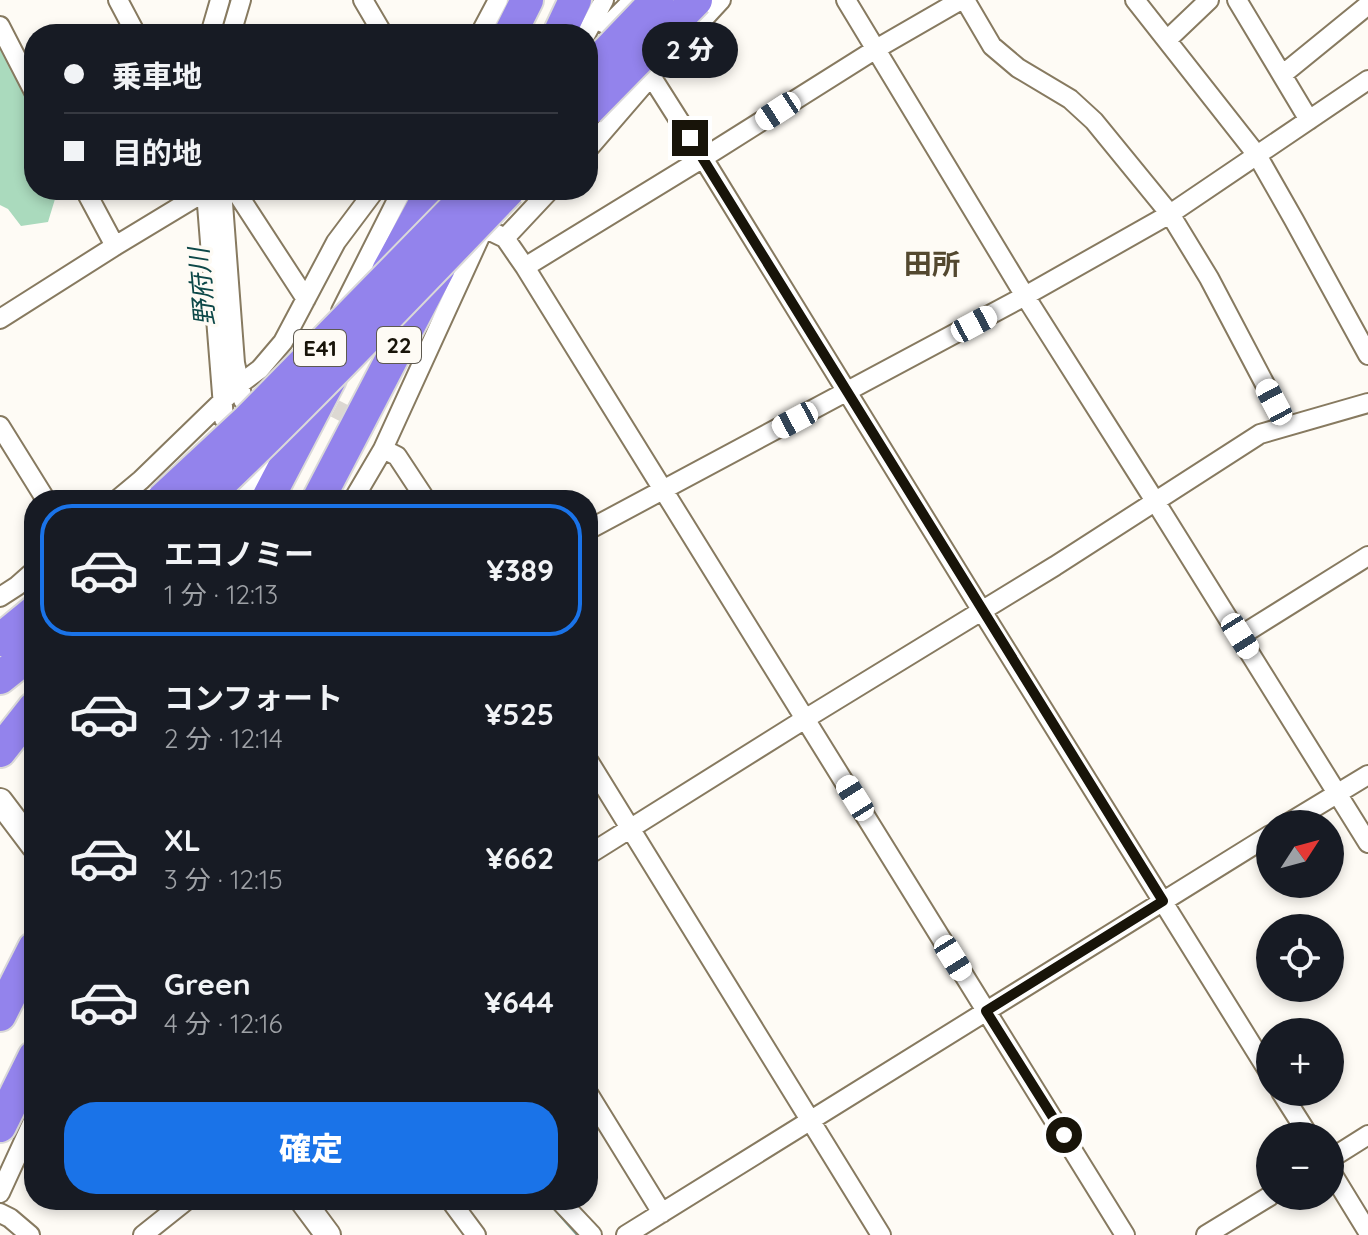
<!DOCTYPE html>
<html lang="ja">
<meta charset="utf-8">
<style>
:root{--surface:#171b24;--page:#242831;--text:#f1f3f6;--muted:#9ea1a6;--line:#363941;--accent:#1a73e8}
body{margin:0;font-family:Quicksand,"Noto Sans JP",sans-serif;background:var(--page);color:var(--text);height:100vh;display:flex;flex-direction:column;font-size:30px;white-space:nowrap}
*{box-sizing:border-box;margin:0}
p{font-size:26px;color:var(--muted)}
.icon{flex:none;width:44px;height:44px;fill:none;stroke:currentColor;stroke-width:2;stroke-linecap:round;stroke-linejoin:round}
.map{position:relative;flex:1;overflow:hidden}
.drawer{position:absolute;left:24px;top:490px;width:574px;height:720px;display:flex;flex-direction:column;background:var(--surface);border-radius:32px;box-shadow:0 4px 12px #0003}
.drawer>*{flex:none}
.top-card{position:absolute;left:24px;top:24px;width:574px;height:176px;border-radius:32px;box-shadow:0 4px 12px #0003;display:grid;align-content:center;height:176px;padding:0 40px;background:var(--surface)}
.needle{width:52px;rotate:54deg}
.tools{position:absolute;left:1256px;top:810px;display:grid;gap:16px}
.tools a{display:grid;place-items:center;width:88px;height:88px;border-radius:50%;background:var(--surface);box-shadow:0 4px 12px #0003;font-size:40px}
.end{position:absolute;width:36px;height:36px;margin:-18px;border:10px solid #181409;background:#fff;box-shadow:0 0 0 4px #fff}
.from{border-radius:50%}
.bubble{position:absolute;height:56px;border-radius:28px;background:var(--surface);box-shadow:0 4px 12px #0003;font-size:26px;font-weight:800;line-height:56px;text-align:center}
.car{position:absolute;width:24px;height:48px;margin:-24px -12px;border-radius:10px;box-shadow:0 0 6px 2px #0007;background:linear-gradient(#fff 24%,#345 0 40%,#fff 0 76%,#345 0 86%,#fff 0)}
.top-card b{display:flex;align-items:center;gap:28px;height:76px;font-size:30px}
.top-card b+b{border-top:2px solid var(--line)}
.top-card i{width:20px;height:20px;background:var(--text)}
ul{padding:14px 0 0;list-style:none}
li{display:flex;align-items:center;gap:24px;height:132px;margin:0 16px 12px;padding:0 24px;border:4px solid transparent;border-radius:32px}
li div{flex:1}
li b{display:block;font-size:30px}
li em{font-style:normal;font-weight:800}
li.selected{border-color:var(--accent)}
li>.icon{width:72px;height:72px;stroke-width:1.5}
.button{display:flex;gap:16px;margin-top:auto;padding:16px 40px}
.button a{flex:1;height:92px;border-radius:32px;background:var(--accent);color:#fff;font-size:32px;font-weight:800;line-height:92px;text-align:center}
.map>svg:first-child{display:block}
.forest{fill:#aadabd}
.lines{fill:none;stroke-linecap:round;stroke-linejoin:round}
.stream{stroke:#76a19e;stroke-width:5}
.street-tunnel{stroke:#dcd8d2;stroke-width:18;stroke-dasharray:18 9;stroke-linecap:butt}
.street-casing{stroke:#877a60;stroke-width:22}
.secondary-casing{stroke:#877a60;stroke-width:28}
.highway-casing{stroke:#dad9d8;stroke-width:36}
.street{stroke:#fff;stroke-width:18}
.secondary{stroke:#fff;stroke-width:24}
.highway{stroke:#9383ec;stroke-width:32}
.highway-bridge-casing{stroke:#dad9d8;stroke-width:36;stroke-linecap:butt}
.highway-bridge{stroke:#9383ec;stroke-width:32}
.route{stroke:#181409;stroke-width:10}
.labels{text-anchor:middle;stroke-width:7;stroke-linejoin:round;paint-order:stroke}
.shield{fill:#fefbf5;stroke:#5d5950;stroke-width:2}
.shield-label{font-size:22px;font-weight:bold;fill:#181409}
.water-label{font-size:26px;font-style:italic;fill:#0d4848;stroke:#fefbf5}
.quarter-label{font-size:28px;font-weight:bold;fill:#53482f;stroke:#fefbf5}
</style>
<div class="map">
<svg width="1368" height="1235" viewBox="0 0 1368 1235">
<rect width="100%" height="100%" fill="#fefbf5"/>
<!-- forest -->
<path class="forest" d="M 0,44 L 19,72 L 28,99 L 34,107 L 34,190 L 54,190 L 55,199 L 48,222 L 21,226 L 8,209 L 0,205 Z"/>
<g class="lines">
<!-- stream -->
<path class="stream" d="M 221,34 L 231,0
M 548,1200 L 579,1235"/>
<!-- street-tunnel -->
<path class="street-tunnel" d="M 311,396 L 382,433"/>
<defs>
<path id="street" d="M 118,0 L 136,34
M 363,0 L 383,34
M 846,0 L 1025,296 L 1155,501 L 1368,843
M 965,0 L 992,46 L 1018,68 L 1070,99 L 1094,121 L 1170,214 L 1209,278 L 1287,426
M 1135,0 L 1257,155 L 1294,220 L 1368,355
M 1237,0 L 1309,120
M 594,19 L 608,25 L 633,0
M 608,25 L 651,76 L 703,158 L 982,611 L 1270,1074
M 0,26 L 34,92
M 211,31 L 220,0
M 231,34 L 241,0
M 480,34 L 498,0
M 586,34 L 604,0
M 1167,40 L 1209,0
M 1282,75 L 1368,5
M 588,149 L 651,76 L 721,0
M 85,190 L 115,246
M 222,190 L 235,363 L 243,400
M 235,190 L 306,299
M 206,192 L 224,419
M 484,228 L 505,238 L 525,267 L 1125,1235
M 505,238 L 550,190
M 525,267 L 703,158 L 876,49 L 961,0
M 341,311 L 402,190
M 0,319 L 115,246 L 196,197 L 211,190
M 0,426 L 46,500
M 383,449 L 397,456 L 426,500
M 117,500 L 141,480 L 240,384 L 260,369 L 283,342 L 336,242 L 375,190
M 240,500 L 265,453
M 353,500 L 383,449 L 484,228
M 588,530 L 1025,296 L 1170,214 L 1368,80
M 0,597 L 17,586 L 34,571
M 1240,636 L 1368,556
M 588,760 L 881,1235
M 1287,824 L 1368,775
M 588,855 L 805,719 L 1055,566 L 1260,434 L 1368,403
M 1281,1092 L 1309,1136
M 588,1093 L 662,1213
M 1330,1159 L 1368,1135
M 1330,1170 L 1368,1232
M 0,1193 L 34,1119
M 450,1200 L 476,1235
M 559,1200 L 592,1235
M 0,1213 L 10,1218 L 30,1235
M 143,1235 L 187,1200
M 626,1235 L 1270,835
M 1206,1235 L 1270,1196"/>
<path id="secondary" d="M 0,801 L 34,846
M 302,1200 L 328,1235"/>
<path id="highway" d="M 510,34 L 527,0
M 559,34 L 575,0
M 388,271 L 432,190
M 267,500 L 330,379
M 318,500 L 439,268
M 0,640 L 34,612
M 0,678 L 34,651
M 0,751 L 34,708
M 0,1015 L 34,948
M 0,1126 L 34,1057"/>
</defs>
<!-- street casing -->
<use href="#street" class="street-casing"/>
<!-- secondary casing -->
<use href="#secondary" class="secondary-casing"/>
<!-- highway casing -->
<use href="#highway" class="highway-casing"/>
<!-- street -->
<use href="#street" class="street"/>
<!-- secondary -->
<use href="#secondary" class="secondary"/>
<!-- highway -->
<use href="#highway" class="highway"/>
<defs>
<path id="highway-bridge" d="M 588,72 L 657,0
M 588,110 L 696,0
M 162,500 L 247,421 L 473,190
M 203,500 C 308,400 408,295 509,190"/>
</defs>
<!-- highway-bridge casing -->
<use href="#highway-bridge" class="highway-bridge-casing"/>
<!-- highway-bridge -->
<use href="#highway-bridge" class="highway-bridge"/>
</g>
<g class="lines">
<!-- route -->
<path class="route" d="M 690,138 L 1163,901 L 986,1011 L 1064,1135"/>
</g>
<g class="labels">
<!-- shield labels -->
<g class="shield">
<rect x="377" y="327" width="44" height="36" rx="6"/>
<rect x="294" y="330" width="52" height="36" rx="6"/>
</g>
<g class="shield-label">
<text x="399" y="353">22</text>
<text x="320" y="356">E41</text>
</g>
<!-- water labels -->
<g class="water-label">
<text transform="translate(202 287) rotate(-95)" y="9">野府川</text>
</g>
<!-- quarter labels -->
<g class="quarter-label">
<text x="932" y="274">田所</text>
</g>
</g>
</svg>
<div class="tools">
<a><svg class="needle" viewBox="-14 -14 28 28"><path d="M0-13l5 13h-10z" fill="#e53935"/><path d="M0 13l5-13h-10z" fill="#9ea1a6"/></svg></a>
<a><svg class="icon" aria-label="locate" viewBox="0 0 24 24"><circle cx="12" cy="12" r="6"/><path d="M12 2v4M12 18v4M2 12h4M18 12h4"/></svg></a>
<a>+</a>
<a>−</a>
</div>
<i class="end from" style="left:1064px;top:1135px"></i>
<i class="end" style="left:690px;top:138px"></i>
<div class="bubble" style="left:642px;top:22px;width:96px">2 分</div>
<i class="car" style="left:778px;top:111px;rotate:237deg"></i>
<i class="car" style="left:974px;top:324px;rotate:62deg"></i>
<i class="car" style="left:1274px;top:402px;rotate:332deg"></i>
<i class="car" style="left:795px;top:420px;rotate:242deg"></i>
<i class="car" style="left:1240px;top:636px;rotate:148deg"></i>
<i class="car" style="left:855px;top:798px;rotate:328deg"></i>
<i class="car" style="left:953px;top:958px;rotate:148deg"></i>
<div class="top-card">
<b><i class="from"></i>乗車地</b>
<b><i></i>目的地</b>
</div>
<section class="drawer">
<ul>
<li class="selected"><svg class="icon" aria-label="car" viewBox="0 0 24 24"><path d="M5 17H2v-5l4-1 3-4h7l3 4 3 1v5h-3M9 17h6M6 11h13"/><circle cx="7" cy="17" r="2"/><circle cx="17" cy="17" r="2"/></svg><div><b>エコノミー</b><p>1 分 · 12:13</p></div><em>¥389</em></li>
<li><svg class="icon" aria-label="car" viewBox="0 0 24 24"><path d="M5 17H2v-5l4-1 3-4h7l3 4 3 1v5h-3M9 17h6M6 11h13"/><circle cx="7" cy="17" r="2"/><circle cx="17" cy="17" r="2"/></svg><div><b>コンフォート</b><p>2 分 · 12:14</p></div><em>¥525</em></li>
<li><svg class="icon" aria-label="car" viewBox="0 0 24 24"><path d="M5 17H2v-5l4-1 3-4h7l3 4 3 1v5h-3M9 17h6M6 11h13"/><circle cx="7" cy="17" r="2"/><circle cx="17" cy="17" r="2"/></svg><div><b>XL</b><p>3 分 · 12:15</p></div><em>¥662</em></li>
<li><svg class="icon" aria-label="car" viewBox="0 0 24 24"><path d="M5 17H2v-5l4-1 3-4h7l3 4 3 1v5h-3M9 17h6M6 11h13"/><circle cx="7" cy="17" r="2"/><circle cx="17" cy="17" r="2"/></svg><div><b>Green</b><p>4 分 · 12:16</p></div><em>¥644</em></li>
</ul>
<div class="button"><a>確定</a></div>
</section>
</div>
